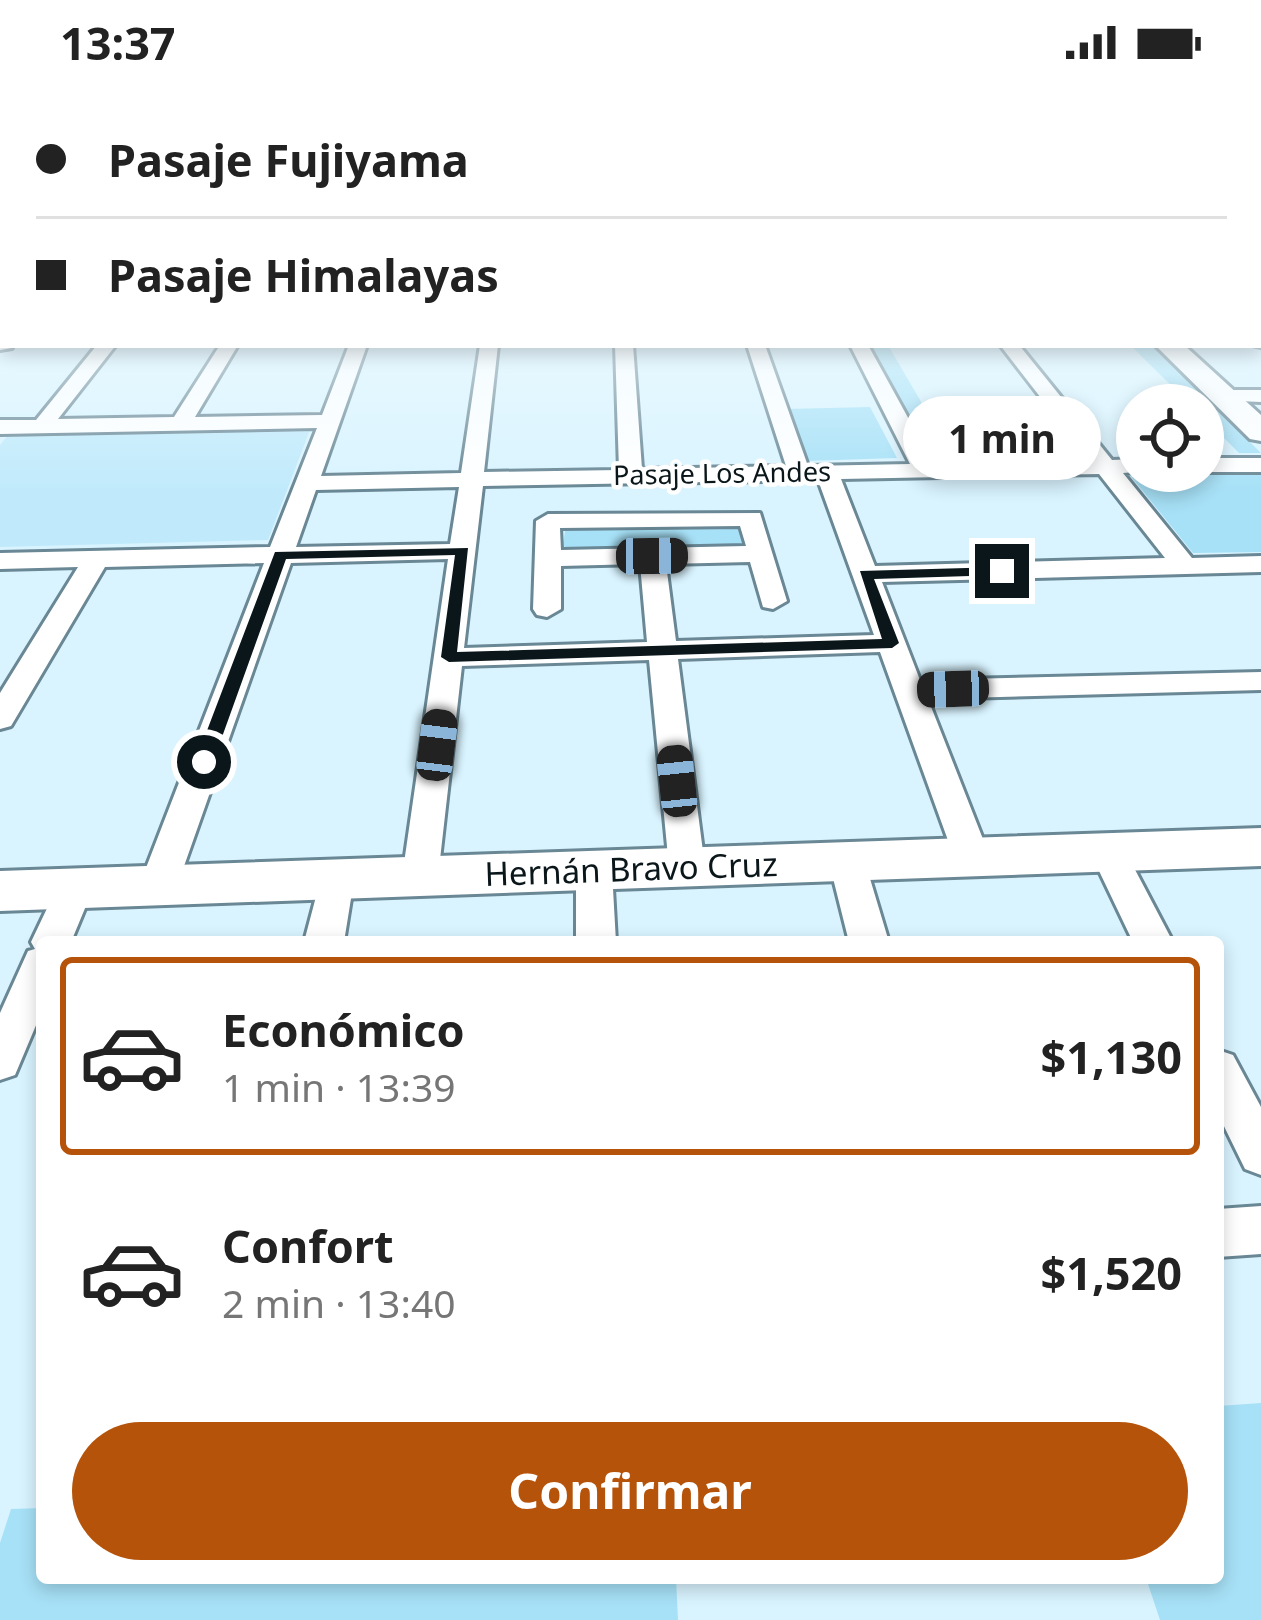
<!DOCTYPE html>
<html lang="es">
<meta charset="utf-8">
<style>
:root{--surface:#fff;--page:#f6f6f6;--text:#222;--muted:#767676;--line:#e0e0e0;--accent:#b45309}
body{margin:0;font-family:"Noto Sans",sans-serif;background:var(--page);color:var(--text);height:100vh;display:flex;flex-direction:column;font-size:45px;white-space:nowrap}
*{box-sizing:border-box;margin:0}
p{font-size:39px;color:var(--muted)}
.icon{flex:none;width:66px;height:66px;fill:none;stroke:currentColor;stroke-width:2;stroke-linecap:round;stroke-linejoin:round}
.map{position:relative;flex:1;overflow:hidden}
.side{position:absolute;left:36px;top:852px;width:1188px;height:648px;display:flex;flex-direction:column;background:var(--surface);border-radius:12px;box-shadow:0 6px 18px #0003}
.side>*{flex:none}
.top-card{position:absolute;left:0px;top:0px;width:1263px;height:264px;box-shadow:0 6px 18px #0003;display:grid;align-content:center;height:264px;padding:0 36px;background:var(--surface)}
.fabs{position:absolute;left:1116px;top:300px;display:grid;gap:24px}
.fabs a{display:grid;place-items:center;width:108px;height:108px;border-radius:50%;background:var(--surface);box-shadow:0 6px 18px #0003;font-size:60px}
.end{position:absolute;width:54px;height:54px;margin:-27px;border:15px solid #0a161a;background:#fff;box-shadow:0 0 0 6px #fff}
.from{border-radius:50%}
.bubble{position:absolute;height:84px;border-radius:42px;background:var(--surface);box-shadow:0 6px 18px #0003;font-size:39px;font-weight:700;line-height:84px;text-align:center}
.car{position:absolute;width:36px;height:72px;margin:-36px -18px;border-radius:15px;box-shadow:0 0 9px 3px #0007;background:linear-gradient(#222 24%,#8ab4d8 0 40%,#222 0 76%,#8ab4d8 0 86%,#222 0)}
.top-card b{display:flex;align-items:center;gap:42px;height:114px;font-size:45px}
.top-card b+b{border-top:3px solid var(--line)}
.top-card i{width:30px;height:30px;background:var(--text)}
ul{padding:21px 0 0;list-style:none}
li{display:flex;align-items:center;gap:36px;height:198px;margin:0 24px 18px;padding:0 12px;border:6px solid transparent;border-radius:12px}
li div{flex:1}
li b{display:block;font-size:45px}
li em{font-style:normal;font-weight:700}
li.active{border-color:var(--accent)}
li>.icon{width:108px;height:108px;stroke-width:1.5}
.cta{display:flex;gap:24px;margin-top:auto;padding:24px 36px}
.cta a{flex:1;height:138px;border-radius:72px;background:var(--accent);color:#fff;font-size:48px;font-weight:700;line-height:138px;text-align:center}
.status{display:flex;justify-content:space-between;align-items:center;height:84px;padding:0 60px;background:var(--surface);direction:ltr}
.status svg{height:33px;fill:currentColor}
.map>svg:first-child{display:block}
.built{fill:#c0eafb}
.green{fill:#a7e1f7}
.lines{fill:none;stroke-linecap:round;stroke-linejoin:round}
.street-casing{stroke:#698794;stroke-width:6}
.secondary-casing{stroke:#698794;stroke-width:6}
.street{fill:#fff;fill-rule:evenodd}
.secondary{fill:#fff;fill-rule:evenodd}
.route{fill:#0a161a}
.labels{text-anchor:middle;stroke-width:9;stroke-linejoin:round;paint-order:stroke}
.far-street-label{font-size:27px;fill:#0a161a;stroke:#fff}
.street-label{font-size:33px;fill:#0a161a;stroke:#fff}
</style>
<div class="status"><b>13:37</b><svg viewBox="0 0 49 12"><path d="M0 12V9h3v3zM5 12V6h3v6zM10 12V3h3v9zM15 12V0h3v12zM26 1h20v11H26zM47 4h2v5h-2z"/></svg></div>
<div class="map">
<svg width="1261" height="1536" viewBox="0 0 1261 1536">
<rect width="100%" height="100%" fill="#d9f4ff"/>
<!-- built -->
<path class="built" d="M 313,338 L 268,456 L 0,463 L 0,361 L 9,350 L 35,344 Z"/>
<!-- green -->
<path class="green" d="M 866,261 L 888,261 L 952,371 L 926,371 Z
M 1130,261 L 1152,261 L 1261,369 L 1239,369 L 1203,333 L 1203,321 L 1191,321 Z
M 870,323 L 897,374 L 805,377 L 785,325 Z
M 1261,386 L 1261,468 L 1193,469 L 1128,389 Z
M 732,439 L 742,444 L 745,459 L 738,463 L 568,465 L 563,461 L 565,447 L 572,442 Z
M 1261,1319 L 1261,1536 L 1160,1536 L 1146,1494 L 1218,1494 L 1218,1322 Z
M 42,1424 L 42,1494 L 676,1494 L 678,1536 L 0,1536 L 0,1459 L 11,1425 Z"/>
<g class="lines">
<defs>
<path id="street" d="M 1260,251 L 1261,263 L 1253,261 L 1260,261 Z
M 97,261 L 116,261 L 58,335 L 174,333 L 220,261 L 238,261 L 195,333 L 322,331 L 349,261 L 367,261 L 321,392 L 461,389 L 480,261 L 498,261 L 484,388 L 619,386 L 615,261 L 633,261 L 642,385 L 786,382 L 747,261 L 765,261 L 808,382 L 910,380 L 850,261 L 868,261 L 933,379 L 1089,376 L 1000,261 L 1019,261 L 1112,376 L 1137,375 L 1137,387 L 1145,387 L 1123,389 L 1192,474 L 1261,472 L 1261,488 L 882,498 L 920,596 L 1261,588 L 1261,606 L 928,615 L 990,773 L 985,783 L 972,787 L 959,783 L 954,773 L 880,568 L 678,575 L 705,783 L 700,793 L 687,797 L 674,793 L 669,783 L 649,576 L 462,582 L 438,793 L 433,803 L 420,807 L 407,803 L 402,793 L 448,475 L 291,479 L 177,802 L 171,812 L 158,816 L 145,812 L 139,802 L 264,479 L 105,483 L 11,642 L 0,645 L 0,609 L 78,483 L 0,485 L 0,469 L 270,463 L 317,344 L 0,350 L 0,336 L 36,336 ZM 1099,390 L 1165,474 L 875,482 L 841,395 ZM 818,396 L 874,551 L 676,557 L 666,480 L 750,478 L 763,523 L 773,525 L 787,517 L 760,429 L 548,430 L 536,437 L 533,525 L 537,531 L 547,533 L 561,525 L 561,482 L 640,480 L 647,558 L 464,564 L 483,402 ZM 459,403 L 450,460 L 296,463 L 316,406 ZM 740,442 L 746,462 L 561,466 L 560,444 Z
M 1223,306 L 1261,306 L 1261,318 L 1216,316 L 1216,308 Z
M 1203,374 L 1261,374 L 1261,388 L 1203,388 L 1199,387 Z
M 1108,755 L 1121,759 L 1173,858 L 1133,858 L 1090,768 L 1095,759 Z
M 847,764 L 860,768 L 865,778 L 889,858 L 849,858 L 829,778 L 834,768 Z
M 594,773 L 607,777 L 612,787 L 616,858 L 576,858 L 576,787 L 581,777 Z
M 336,782 L 349,786 L 354,796 L 344,858 L 304,858 L 323,786 Z
M 74,791 L 87,795 L 93,805 L 71,858 L 42,858 L 42,927 L 15,991 L 0,996 L 0,929 L 28,867 L 35,865 L 31,858 L 61,795 Z
M 1218,966 L 1233,971 L 1261,1023 L 1261,1091 L 1245,1085 L 1218,1030 Z
M 1261,1122 L 1261,1170 L 1218,1173 L 1218,1125 Z"/>
<path id="secondary" d="M 0,192 L 3,192 L 0,207 Z
M 0,250 L 3,261 L 12,264 L 0,266 Z
M 1155,261 L 1184,261 L 1261,331 L 1261,357 L 1250,355 Z
M 1261,744 L 1261,782 L 0,827 L 0,787 Z"/>
</defs>
<!-- street casing -->
<use href="#street" class="street-casing"/>
<!-- secondary casing -->
<use href="#secondary" class="secondary-casing"/>
<!-- street -->
<use href="#street" class="street"/>
<!-- secondary -->
<use href="#secondary" class="secondary"/>
</g>
<!-- sky -->
<linearGradient id="sky" x2="0" y2="1"><stop stop-color="#62aedc"/><stop offset="0.47" stop-color="#eefaff"/><stop offset="1" stop-color="#eefaff" stop-opacity="0"/></linearGradient>
<rect width="1261" height="407" fill="url(#sky)"/>
<!-- route -->
<path class="route" d="M 468,464 L 457,568 L 882,555 L 860,487 L 1002,483 L 1009,487 L 1002,491 L 874,495 L 899,559 L 892,564 L 449,578 L 441,573 L 455,471 L 286,475 L 213,678 L 197,682 L 195,678 L 275,468 Z"/>
<g class="labels">
<!-- far-street labels -->
<g class="far-street-label">
<text transform="translate(722 390) rotate(-1)" y="9">Pasaje Los Andes</text>
</g>
<!-- street labels -->
<g class="street-label">
<text transform="translate(631 785) rotate(-2)" y="12">Hernán Bravo Cruz</text>
</g>
</g>
</svg>
<div class="fabs">
<a><svg class="icon" aria-label="locate" viewBox="0 0 24 24"><circle cx="12" cy="12" r="6"/><path d="M12 2v4M12 18v4M2 12h4M18 12h4"/></svg></a>
</div>
<i class="end from" style="left:204px;top:678px"></i>
<i class="end" style="left:1002px;top:487px"></i>
<div class="bubble" style="left:903px;top:312px;width:198px">1 min</div>
<i class="car" style="left:652px;top:472px;rotate:89deg"></i>
<i class="car" style="left:953px;top:605px;rotate:268deg"></i>
<i class="car" style="left:437px;top:661px;rotate:7deg"></i>
<i class="car" style="left:677px;top:697px;rotate:354deg"></i>
<div class="top-card">
<b><i class="from"></i>Pasaje Fujiyama</b>
<b><i></i>Pasaje Himalayas</b>
</div>
<section class="side">
<ul>
<li class="active"><svg class="icon" aria-label="car" viewBox="0 0 24 24"><path d="M5 17H2v-5l4-1 3-4h7l3 4 3 1v5h-3M9 17h6M6 11h13"/><circle cx="7" cy="17" r="2"/><circle cx="17" cy="17" r="2"/></svg><div><b>Económico</b><p>1 min · 13:39</p></div><em>$1,130</em></li>
<li><svg class="icon" aria-label="car" viewBox="0 0 24 24"><path d="M5 17H2v-5l4-1 3-4h7l3 4 3 1v5h-3M9 17h6M6 11h13"/><circle cx="7" cy="17" r="2"/><circle cx="17" cy="17" r="2"/></svg><div><b>Confort</b><p>2 min · 13:40</p></div><em>$1,520</em></li>
</ul>
<div class="cta"><a>Confirmar</a></div>
</section>
</div>
